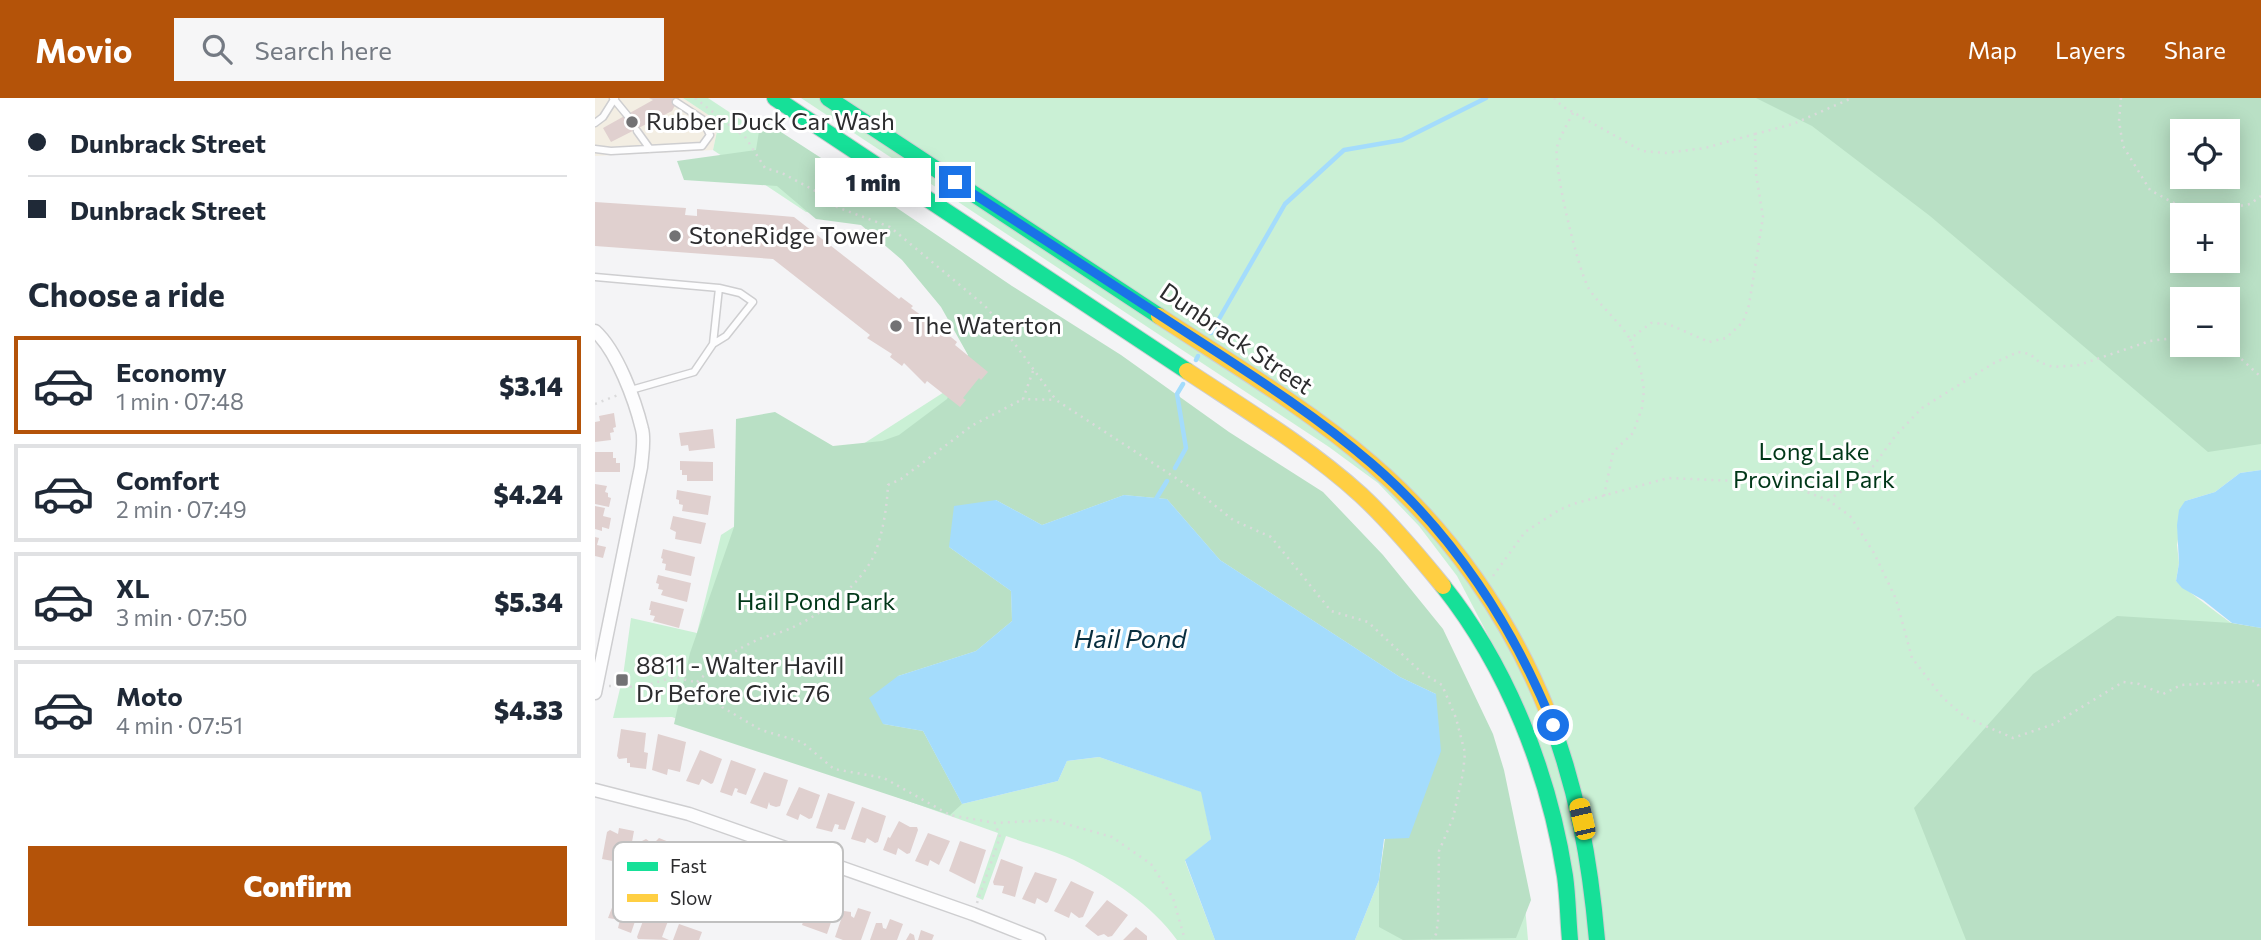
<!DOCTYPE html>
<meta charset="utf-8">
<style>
:root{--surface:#fff;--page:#f6f6f7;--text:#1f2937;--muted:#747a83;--line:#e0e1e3;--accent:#b45309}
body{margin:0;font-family:Commissioner,sans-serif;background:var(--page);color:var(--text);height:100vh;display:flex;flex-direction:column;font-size:26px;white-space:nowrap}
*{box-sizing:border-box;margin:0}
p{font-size:23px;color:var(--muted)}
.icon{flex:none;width:38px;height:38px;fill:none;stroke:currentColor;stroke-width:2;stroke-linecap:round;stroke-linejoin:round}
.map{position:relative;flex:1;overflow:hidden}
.drawer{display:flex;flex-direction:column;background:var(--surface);width:595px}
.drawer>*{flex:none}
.top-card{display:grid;align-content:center;height:154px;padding:0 28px;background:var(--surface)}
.controls{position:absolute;left:1575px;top:21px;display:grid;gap:14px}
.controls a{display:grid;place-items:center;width:70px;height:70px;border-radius:0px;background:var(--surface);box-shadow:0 4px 18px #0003;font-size:35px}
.end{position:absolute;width:32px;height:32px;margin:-16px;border:9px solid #1a73e8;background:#fff;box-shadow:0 0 0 4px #fff}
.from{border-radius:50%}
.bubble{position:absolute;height:49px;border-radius:0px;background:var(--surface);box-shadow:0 4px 18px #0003;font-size:23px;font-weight:800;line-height:49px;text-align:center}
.car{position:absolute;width:21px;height:42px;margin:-21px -10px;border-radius:9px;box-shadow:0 0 5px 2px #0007;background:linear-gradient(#f5c518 24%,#345 0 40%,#f5c518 0 76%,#345 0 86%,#f5c518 0)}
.top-card b{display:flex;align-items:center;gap:24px;height:66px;font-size:26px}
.top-card b+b{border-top:2px solid var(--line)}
.top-card i{width:18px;height:18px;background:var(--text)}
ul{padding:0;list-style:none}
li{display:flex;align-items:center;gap:21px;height:98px;margin:0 14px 10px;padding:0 14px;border:4px solid var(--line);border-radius:0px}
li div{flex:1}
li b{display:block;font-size:26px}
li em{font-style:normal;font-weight:800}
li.on{border-color:var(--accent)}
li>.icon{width:63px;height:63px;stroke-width:1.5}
h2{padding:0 28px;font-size:32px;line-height:84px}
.primary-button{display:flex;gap:14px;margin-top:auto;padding:14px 28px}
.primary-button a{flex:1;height:80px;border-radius:0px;background:var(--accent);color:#fff;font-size:28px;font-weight:800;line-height:80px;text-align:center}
header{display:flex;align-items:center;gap:42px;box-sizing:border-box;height:98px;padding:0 35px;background:var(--accent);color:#fff}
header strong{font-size:33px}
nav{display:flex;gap:38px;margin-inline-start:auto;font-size:24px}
.search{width:490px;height:63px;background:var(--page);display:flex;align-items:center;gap:18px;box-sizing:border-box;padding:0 24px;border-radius:0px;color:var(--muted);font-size:26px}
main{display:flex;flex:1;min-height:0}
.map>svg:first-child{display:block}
.commercial{fill:#f3eee3}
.green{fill:#caf0d5;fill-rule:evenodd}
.forest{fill:#b9e0c5;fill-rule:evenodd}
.water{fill:#a4dcfc}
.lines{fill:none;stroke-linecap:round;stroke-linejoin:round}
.stream{stroke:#a4dcfc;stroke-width:4.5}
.building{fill:#e0d0cf}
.lane-casing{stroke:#ceced0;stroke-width:9}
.street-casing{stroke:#ceced0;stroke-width:15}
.fast-casing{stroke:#ceced0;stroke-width:18}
.slow-casing{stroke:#ceced0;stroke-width:18}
.path{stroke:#dadadb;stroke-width:2.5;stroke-dasharray:2 5;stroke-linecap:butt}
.lane{stroke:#fdfdfe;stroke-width:6}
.street{stroke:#fdfdfe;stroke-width:12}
.fast{stroke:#16e098;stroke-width:16}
.slow{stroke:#ffcf43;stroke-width:16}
.route{stroke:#1a73e8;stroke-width:9}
.poi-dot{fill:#727274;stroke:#fff;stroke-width:2.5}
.labels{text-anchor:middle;stroke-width:6;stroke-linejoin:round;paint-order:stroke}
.poi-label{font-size:24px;fill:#2c2c2e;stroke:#fff;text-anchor:start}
.street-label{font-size:24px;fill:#2c2c2e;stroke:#fff}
.park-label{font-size:24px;fill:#003718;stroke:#fff}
.water-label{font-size:26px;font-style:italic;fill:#092f40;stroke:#fff}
.key{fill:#fff;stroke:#c0c0c0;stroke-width:2}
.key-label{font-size:19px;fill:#2c2c2e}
</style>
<header>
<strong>Movio</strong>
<div class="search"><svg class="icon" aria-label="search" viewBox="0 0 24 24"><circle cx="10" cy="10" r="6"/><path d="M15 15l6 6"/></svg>Search here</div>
<nav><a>Map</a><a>Layers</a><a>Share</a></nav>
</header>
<main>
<section class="drawer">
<div class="top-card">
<b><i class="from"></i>Dunbrack Street</b>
<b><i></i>Dunbrack Street</b>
</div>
<h2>Choose a ride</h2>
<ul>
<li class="on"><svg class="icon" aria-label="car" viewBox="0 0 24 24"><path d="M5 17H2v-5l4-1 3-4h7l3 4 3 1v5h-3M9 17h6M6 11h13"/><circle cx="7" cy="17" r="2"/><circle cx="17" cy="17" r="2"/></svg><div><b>Economy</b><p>1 min · 07:48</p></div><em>$3.14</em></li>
<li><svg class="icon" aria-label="car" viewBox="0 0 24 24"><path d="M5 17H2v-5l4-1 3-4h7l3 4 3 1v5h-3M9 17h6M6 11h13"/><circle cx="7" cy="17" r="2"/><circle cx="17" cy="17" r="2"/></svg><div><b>Comfort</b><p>2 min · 07:49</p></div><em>$4.24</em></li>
<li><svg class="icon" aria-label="car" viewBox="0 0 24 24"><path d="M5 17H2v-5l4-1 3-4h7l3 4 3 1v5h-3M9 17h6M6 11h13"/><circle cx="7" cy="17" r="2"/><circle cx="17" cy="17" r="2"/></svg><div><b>XL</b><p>3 min · 07:50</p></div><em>$5.34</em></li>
<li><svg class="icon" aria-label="car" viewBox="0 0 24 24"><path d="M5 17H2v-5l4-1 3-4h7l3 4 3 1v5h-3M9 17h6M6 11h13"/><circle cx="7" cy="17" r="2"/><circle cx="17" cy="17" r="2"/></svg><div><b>Moto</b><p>4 min · 07:51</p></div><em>$4.33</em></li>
</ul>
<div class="primary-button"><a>Confirm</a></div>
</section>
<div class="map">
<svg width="1666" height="842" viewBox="0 0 1666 842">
<rect width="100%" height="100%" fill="#f4f4f6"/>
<!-- commercial -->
<path class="commercial" d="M 0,0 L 88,0 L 124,24 L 118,52 L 0,58 Z"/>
<!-- green -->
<path class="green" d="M 88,0 L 113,0 C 238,83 363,167 488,250 C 558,297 629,342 696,394 C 720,412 746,431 767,453 C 844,529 898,633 920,738 C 927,772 930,807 933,842 L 760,842 L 784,782 L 790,741 L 814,739 L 846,653 L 841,596 L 805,579 L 625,462 L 572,401 L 529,397 L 447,427 L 401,402 L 360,408 L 354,449 L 416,493 L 417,523 L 381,553 L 303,578 L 274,600 L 288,626 L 328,633 L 367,706 L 463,683 L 472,663 L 504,659 L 607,694 L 616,741 L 590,763 L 620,842 L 582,842 C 557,807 517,781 479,762 C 458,752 433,746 411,738 L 388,802 L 381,799 L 403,735 L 77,619 L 18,620 L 28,578 L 36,520 L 102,535 L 126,437 L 382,273 L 316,152 L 269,121 L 211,114 L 118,52 L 124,24 Z
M 206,0 L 1666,0 L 1666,372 L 1645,375 L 1620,394 L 1590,403 L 1582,447 L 1584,465 L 1581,483 C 1585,487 1634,524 1638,526 C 1647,528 1657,528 1666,530 L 1666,842 L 979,842 L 931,617 L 905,560 L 862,478 L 824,428 L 783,385 L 734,349 ZM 1587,33 L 1633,33 L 1633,79 L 1587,79 ZM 1587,117 L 1633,117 L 1633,163 L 1587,163 ZM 1587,201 L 1633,201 L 1633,247 L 1587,247 Z"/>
<!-- forest -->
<path class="forest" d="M 1161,0 L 1666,0 L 1666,346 L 1613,354 L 1335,118 L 1217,28 ZM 1633,33 L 1633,79 L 1587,79 L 1587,33 ZM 1633,117 L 1633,163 L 1587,163 L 1587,117 ZM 1633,201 L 1633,247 L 1587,247 L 1587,201 Z
M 166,21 L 271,89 L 417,188 L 526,257 L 634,334 L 728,394 L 788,457 L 848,531 L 898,636 L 909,672 L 936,802 L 921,840 L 808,842 L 784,829 L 784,782 L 790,741 L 841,596 L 805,579 L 625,462 L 572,401 L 529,397 L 447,427 L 401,402 L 354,449 L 416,493 L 417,523 L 381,553 L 303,578 L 288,626 L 328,633 L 367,706 L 355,717 L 79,626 L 95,555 L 139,429 L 141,321 L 180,314 L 238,348 L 287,343 L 304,337 L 352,301 L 373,257 L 346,209 L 307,162 L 266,127 L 221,121 L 182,88 L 89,82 L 82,63 L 161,52 Z
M 1522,518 L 1637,525 L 1666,530 L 1666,842 L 1371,842 L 1319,710 L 1438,576 Z"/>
<!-- water -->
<path class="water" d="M 1666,372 L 1666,530 L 1637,525 L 1608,502 L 1587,490 L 1581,483 L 1584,465 L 1582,427 L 1584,412 L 1590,403 L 1620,394 L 1645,375 Z
M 529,397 L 572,401 L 625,462 L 805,579 L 841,596 L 846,653 L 814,740 L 789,741 L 784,782 L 760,842 L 620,842 L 590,762 L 616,741 L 606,694 L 504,659 L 472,663 L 463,683 L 367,706 L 328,633 L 288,626 L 274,600 L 303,578 L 381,553 L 417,523 L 416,493 L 354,449 L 359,408 L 401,402 L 447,427 Z"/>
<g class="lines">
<!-- stream -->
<path class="stream" d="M 616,235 L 690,106 L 749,52 L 807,42 L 891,0
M 601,262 L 603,258
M 580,370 L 591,350 L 582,296 L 588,286
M 561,401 L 572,383"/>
</g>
<!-- building -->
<path class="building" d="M 54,0 L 84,0 L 77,13 L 16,44 L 8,30 L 58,2 Z
M 0,104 L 91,110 L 90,117 L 102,118 L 102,111 L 199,119 L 304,201 L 306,199 L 318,208 L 316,210 L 340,227 L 338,229 L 349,237 L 351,235 L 362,244 L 360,247 L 393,274 L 386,282 L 384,280 L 368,300 L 371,302 L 365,309 L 332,283 L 330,286 L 309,265 L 307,268 L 295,259 L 297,256 L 272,240 L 275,237 L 178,161 L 0,148 Z
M 19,315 L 21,329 L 18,330 L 19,334 L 15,335 L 16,342 L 0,344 L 0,324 L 5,323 L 4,318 Z
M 118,331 L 120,350 L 94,353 L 93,347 L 86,348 L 84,335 Z
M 0,354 L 18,354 L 18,360 L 21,360 L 21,365 L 25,365 L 25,374 L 0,374 Z
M 85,363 L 118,364 L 118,383 L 92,383 L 92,377 L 87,377 L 87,372 L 85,372 Z
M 0,386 L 12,388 L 10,394 L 13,395 L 13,399 L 16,400 L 14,409 L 0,406 Z
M 82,392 L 116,398 L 113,417 L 87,413 L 88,407 L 84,406 L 84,402 L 81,401 Z
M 0,408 L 10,410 L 8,418 L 16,420 L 14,431 L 7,429 L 7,433 L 0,431 Z
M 78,418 L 111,425 L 106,446 L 80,441 L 81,434 L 75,431 Z
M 0,439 L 4,440 L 2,447 L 11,449 L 8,460 L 0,458 Z
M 68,451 L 100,459 L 96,478 L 70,472 L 71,466 L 67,465 L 68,461 L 66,460 Z
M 63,477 L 96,485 L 92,504 L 66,497 L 68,492 L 63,491 L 64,486 L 61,485 Z
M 56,503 L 89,511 L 84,530 L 58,523 L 60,518 L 55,517 L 56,512 L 54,512 Z
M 26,631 L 51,635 L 49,654 L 53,655 L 51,671 L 35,669 L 35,665 L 32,665 L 32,660 L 24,661 L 22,658 Z
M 63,636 L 91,644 L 85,674 L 73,671 L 72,677 L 57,672 Z
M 105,652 L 127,661 L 118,685 L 116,686 L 107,681 L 104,687 L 91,683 Z
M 136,662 L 161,671 L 151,697 L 142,694 L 143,691 L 140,690 L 137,698 L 125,694 Z
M 169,674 L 193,682 L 185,708 L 181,709 L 175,707 L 174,704 L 172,711 L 155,705 Z
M 204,689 L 225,697 L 217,720 L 214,721 L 205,716 L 203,722 L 191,717 Z
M 233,695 L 260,704 L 250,732 L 243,731 L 244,727 L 240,726 L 237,734 L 221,730 Z
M 267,709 L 291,718 L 283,744 L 280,745 L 272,740 L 270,745 L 256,741 Z
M 304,723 L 315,729 L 322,729 L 323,732 L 315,755 L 312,756 L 303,750 L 301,757 L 288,752 L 293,739 L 295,740 Z
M 24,730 L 39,733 L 33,766 L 7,761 L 12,734 L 15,732 L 23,736 Z
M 333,735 L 355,743 L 344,767 L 335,762 L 333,768 L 320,763 Z
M 64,740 L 79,746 L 73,761 L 69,760 L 63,777 L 39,768 L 47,743 L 51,741 L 58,746 Z
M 365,743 L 391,752 L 380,786 L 354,773 Z
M 406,761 L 428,769 L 420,799 L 407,795 L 409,788 L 399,787 L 398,784 Z
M 440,774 L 462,781 L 453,804 L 451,805 L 442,800 L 440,806 L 427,801 Z
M 476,783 L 499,794 L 488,819 L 484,820 L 476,814 L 474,820 L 459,813 Z
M 23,794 L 47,803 L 36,835 L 23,830 L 25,822 L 13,820 Z
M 231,799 L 243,804 L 232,836 L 207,827 L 216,801 L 228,807 Z
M 512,802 L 533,817 L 517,838 L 513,839 L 509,836 L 503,838 L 490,828 Z
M 263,810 L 276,814 L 266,842 L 248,842 L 240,839 L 249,813 L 256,814 L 256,818 L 259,820 Z
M 51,815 L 73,823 L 67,839 L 74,842 L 43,841 L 42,839 Z
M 295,821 L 308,826 L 302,842 L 275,842 L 281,825 L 287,825 L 288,830 L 291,831 Z
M 84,826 L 107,834 L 104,842 L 78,842 Z
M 541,829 L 552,838 L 552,842 L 528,842 Z
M 326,832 L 339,837 L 337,842 L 323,842 Z
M 315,835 L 319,837 L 320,842 L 311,842 Z"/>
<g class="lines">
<defs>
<path id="lane" d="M 18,0 L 32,17
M 0,25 L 8,19 L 20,0
M 42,33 L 55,51
M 0,51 L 16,53 L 107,48 L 115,37 L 107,21 L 81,4
M 0,179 L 124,190 L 145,195 L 158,204 L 131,238 L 118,246
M 36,292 L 99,274 L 118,246 L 124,190"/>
<path id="street" d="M 0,233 C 22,253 40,302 47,331 C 50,342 47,357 46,369 L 0,595
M 0,692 L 94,716 L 378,816 L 444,842"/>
<path id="fast" d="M 180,0 L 592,273
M 233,0 L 564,218
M 848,488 C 913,570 954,675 970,778 C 973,799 973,821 975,842
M 953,615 C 982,691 995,762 1002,842"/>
<path id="slow" d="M 564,218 C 636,265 712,310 777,366 C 854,432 916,521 953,615
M 592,273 C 651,312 713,349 766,397 C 796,425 822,456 848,488"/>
</defs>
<!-- lane casing -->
<use href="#lane" class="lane-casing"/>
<!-- street casing -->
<use href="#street" class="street-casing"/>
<!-- fast casing -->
<use href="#fast" class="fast-casing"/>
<!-- slow casing -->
<use href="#slow" class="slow-casing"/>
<!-- path -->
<path class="path" d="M 100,0 L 151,40 L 170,70 L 187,75 L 226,96 L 239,108 L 295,129 L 390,208 L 403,223 L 461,302 L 607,397 L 638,422 L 676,439 L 736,513 L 773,524 L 826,574 L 847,587 L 861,620 L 870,655 L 868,675 L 858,720 L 844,753 L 843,824 L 841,836 L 837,842
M 959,0 L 967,8 L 1047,53 L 1070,55 L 1110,50 L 1160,36
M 1526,0 L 1524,23 L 1528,48 L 1555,92 L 1588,110 L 1622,112 L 1655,106 L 1666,98
M 978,15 C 973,25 965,38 962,49 C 958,69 983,172 994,191 C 1006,209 1023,222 1035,241
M 1631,247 L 1666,279
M 438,273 L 428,301 L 461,302
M 0,306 L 23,297
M 1009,398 L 1018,354 L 1038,335 L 1047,310 L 1049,292 L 1046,274 L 1035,241 L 1056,225 L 1073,226 L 1114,244 L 1131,240 L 1148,224 L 1154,207 L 1168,119 L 1161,76 L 1160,36 L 1198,26 L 1257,0
M 1233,402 L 1271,378 L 1301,337 L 1327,310 L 1399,265 L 1423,254 L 1435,256 L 1444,264 L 1458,269 L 1484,267 L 1555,243 L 1587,239
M 898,478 L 930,434 L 964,412 L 978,406 L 1073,380 L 1188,385 L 1233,402 L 1255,418 L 1279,455 L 1301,501 L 1317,560 L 1348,600 L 1370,619 L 1418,640 L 1459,626 L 1528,584 L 1544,586 L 1568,596 L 1586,587 L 1660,583 L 1666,591
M 102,584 C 120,567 136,554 158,544 C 169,538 182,536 194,531 C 226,517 266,488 280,455 C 288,435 292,408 293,387 L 306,381 L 378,327 L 428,301
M 14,588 L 46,589 L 79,579 L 108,586 L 127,609 L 166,632 L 207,644 L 239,671 L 289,680 L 355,717 L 400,725 L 457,722 L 517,739 L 556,766 L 578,800 L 590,842
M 382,805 L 405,739 L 400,725"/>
<!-- lane -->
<use href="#lane" class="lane"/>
<!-- street -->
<use href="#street" class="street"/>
<!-- fast -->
<use href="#fast" class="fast"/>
<!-- slow -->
<use href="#slow" class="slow"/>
</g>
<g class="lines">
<!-- route -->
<path class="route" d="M 360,84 C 430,129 499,174 569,220 C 639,266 712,310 776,365 C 858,435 918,528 958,627"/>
</g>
<!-- markers -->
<g class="poi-dot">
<circle cx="37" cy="24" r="7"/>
<circle cx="80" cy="138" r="7"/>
<circle cx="301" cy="228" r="7"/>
<rect x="20" y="575" width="14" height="14" rx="3.5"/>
</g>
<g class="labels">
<!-- poi labels -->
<g class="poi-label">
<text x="51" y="32">Rubber Duck Car Wash</text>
<text x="94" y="146">StoneRidge Tower</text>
<text x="315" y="236">The Waterton</text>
<text x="41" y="576">8811 - Walter Havill<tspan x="41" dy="28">Dr Before Civic 76</tspan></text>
</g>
<!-- street labels -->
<g class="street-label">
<text transform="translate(641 241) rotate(34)" y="8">Dunbrack Street</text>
</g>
<!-- park labels -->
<g class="park-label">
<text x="1219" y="362">Long Lake<tspan x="1219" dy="28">Provincial Park</tspan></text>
<text x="221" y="512">Hail Pond Park</text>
</g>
<!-- water labels -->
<g class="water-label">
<text x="535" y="550">Hail Pond</text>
</g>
</g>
<!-- legend -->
<rect x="18" y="744" width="230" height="80" rx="10" class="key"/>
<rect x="32" y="764" width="31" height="9" fill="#16e098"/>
<rect x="32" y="796" width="31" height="8" fill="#ffcf43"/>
<g class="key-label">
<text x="75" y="775">Fast</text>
<text x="75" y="807">Slow</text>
</g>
</svg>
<div class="controls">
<a><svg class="icon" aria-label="locate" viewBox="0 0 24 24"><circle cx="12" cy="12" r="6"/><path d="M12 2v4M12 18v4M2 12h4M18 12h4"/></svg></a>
<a>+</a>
<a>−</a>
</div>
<i class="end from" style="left:958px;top:627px"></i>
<i class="end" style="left:360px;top:84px"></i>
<div class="bubble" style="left:220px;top:60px;width:116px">1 min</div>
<i class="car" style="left:987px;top:721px;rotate:347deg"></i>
</div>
</main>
